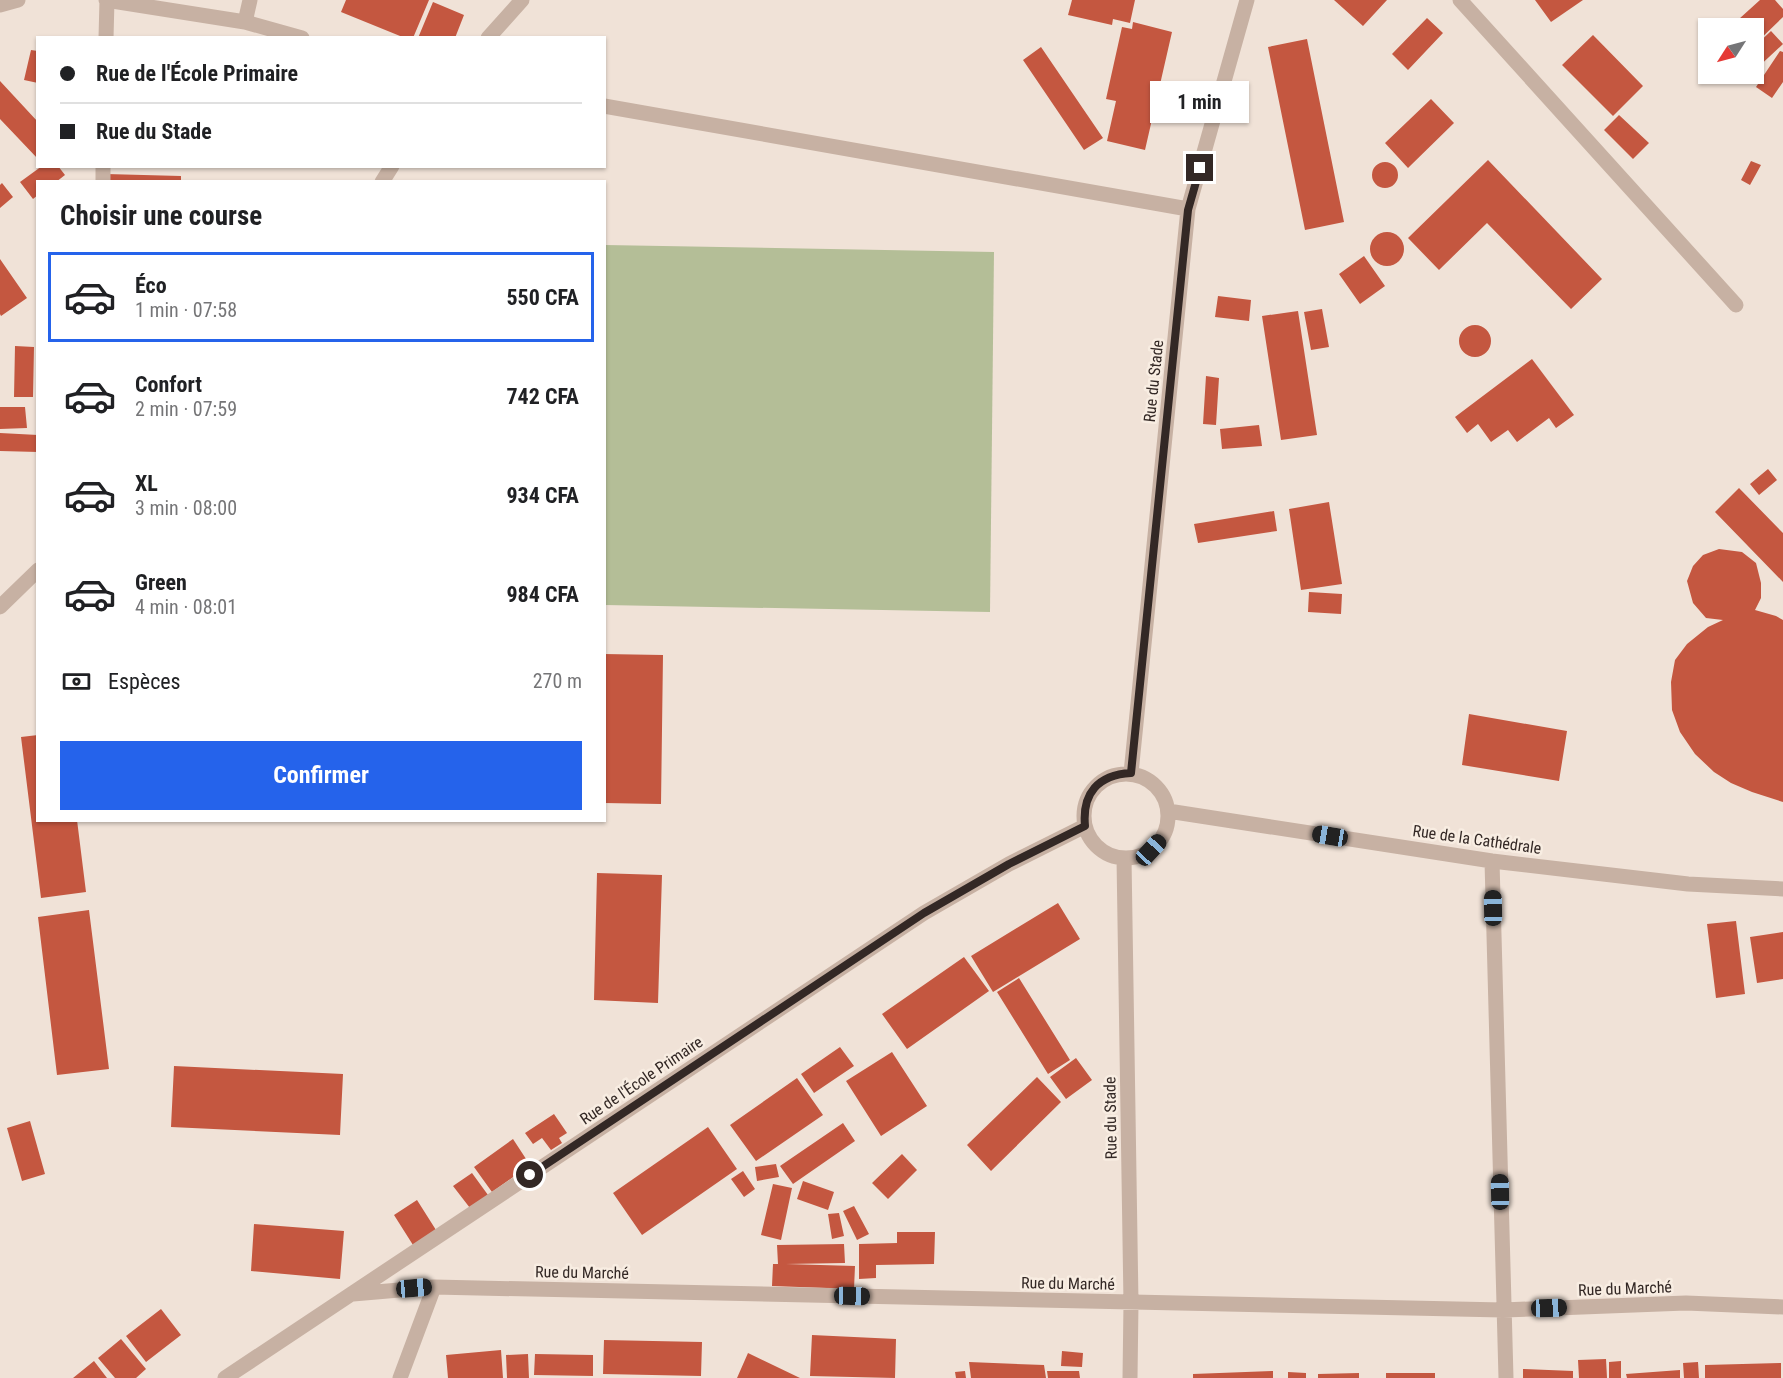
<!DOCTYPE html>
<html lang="fr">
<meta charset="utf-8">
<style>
:root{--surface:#fff;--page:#f6f6f6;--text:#202124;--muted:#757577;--line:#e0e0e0;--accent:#2563eb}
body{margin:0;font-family:"Roboto Condensed",sans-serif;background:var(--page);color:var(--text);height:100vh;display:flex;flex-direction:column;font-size:22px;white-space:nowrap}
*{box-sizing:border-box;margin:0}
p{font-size:20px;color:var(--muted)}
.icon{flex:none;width:33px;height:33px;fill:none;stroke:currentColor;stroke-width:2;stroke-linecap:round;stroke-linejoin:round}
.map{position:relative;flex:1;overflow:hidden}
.panel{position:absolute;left:36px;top:180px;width:570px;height:642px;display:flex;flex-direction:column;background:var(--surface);border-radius:0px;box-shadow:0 2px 4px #0004}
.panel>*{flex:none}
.guide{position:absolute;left:36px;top:36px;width:570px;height:132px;border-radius:0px;box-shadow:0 2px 4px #0004;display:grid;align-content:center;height:132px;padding:0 24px;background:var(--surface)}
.needle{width:39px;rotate:234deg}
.tools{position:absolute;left:1698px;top:18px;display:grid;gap:12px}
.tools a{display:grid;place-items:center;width:66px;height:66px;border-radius:0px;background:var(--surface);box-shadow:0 2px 4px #0004;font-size:30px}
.end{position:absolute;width:27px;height:27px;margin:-14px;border:8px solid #332825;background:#fff;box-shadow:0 0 0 3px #fff}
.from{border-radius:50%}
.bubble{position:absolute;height:42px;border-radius:0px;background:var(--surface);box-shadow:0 2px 4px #0004;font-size:20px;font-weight:700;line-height:42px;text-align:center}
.car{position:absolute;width:18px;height:36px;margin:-18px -9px;border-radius:8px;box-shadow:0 0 4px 2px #0007;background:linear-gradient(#222 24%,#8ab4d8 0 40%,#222 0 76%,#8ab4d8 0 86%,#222 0)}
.guide b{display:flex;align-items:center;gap:21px;height:57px;font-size:22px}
.guide b+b{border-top:2px solid var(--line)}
.guide i{width:15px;height:15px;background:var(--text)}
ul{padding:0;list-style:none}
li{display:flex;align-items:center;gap:18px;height:90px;margin:0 12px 9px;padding:0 12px;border:3px solid transparent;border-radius:0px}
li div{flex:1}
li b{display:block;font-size:22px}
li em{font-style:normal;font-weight:700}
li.on{border-color:var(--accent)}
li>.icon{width:54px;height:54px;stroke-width:1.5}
h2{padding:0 24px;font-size:27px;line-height:72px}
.pay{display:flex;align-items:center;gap:15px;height:66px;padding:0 24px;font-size:22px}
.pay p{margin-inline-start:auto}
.action{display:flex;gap:12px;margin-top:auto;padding:12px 24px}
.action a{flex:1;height:69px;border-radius:0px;background:var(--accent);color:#fff;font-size:24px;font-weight:700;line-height:69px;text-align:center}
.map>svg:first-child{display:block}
.green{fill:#b4be97}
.building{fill:#c45740}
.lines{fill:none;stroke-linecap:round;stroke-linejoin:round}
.minor{stroke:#c7b1a3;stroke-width:15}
.route{stroke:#332825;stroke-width:8}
.labels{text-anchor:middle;stroke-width:5;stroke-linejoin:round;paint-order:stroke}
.street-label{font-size:16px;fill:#332825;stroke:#f8ede2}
</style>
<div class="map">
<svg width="1783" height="1378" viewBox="0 0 1783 1378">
<rect width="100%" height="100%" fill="#f0e2d7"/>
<!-- green -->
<path class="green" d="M 605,245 L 994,252 L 990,612 L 605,605 Z"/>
<!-- building -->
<path class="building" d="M 346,0 L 429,0 L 413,38 L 405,38 L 341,12 Z
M 1072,0 L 1135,0 L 1130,23 L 1113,19 L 1112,25 L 1068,15 Z
M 1334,0 L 1387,0 L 1363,26 Z
M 1535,0 L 1583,0 L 1551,22 Z
M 1760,0 L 1775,0 L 1783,9 L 1783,17 L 1754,45 L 1754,28 L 1729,28 Z
M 433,2 L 464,15 L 455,38 L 418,38 Z
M 1427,18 L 1443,33 L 1408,70 L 1392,54 Z
M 1133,22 L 1172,32 L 1145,150 L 1107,141 L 1116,101 L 1106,99 L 1122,27 L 1132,29 Z
M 1771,31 L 1783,44 L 1754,71 L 1754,47 Z
M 1593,35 L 1643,86 L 1613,116 L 1562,65 Z
M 1307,39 L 1344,222 L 1305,230 L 1268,47 Z
M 1041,47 L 1103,138 L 1084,150 L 1023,60 Z
M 31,50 L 38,51 L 38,83 L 24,80 Z
M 1780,51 L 1783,52 L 1783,82 L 1772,98 L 1756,87 Z
M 0,81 L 38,122 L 38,159 L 0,119 Z
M 1431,99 L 1454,123 L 1408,168 L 1385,143 Z
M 1619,115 L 1649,143 L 1633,159 L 1604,130 Z
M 1488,160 L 1602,279 L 1571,309 L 1487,223 L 1439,270 L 1408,238 Z
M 1751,161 L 1761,165 L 1750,185 L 1741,180 Z
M1372 175a13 13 0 1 1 26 0a13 13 0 1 1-26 0Z
M 42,166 L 58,166 L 65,175 L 56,182 L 38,182 L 38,195 L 33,199 L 20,182 Z
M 106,174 L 181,176 L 181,182 L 106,182 Z
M 2,183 L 13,197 L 0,208 L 0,185 Z
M1370 249a17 17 0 1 1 34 0a17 17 0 1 1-34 0Z
M 1364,256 L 1385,286 L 1360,304 L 1339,274 Z
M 0,259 L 27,298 L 1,316 L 0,314 Z
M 1218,296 L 1251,300 L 1249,321 L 1215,317 Z
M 1322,309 L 1329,347 L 1311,350 L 1304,312 Z
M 1298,311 L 1317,435 L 1281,440 L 1262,316 Z
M1459 341a16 16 0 1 1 32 0a16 16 0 1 1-32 0Z
M 15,346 L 34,347 L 33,397 L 14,397 Z
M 1532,359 L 1574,415 L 1556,428 L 1549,418 L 1517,442 L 1508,430 L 1491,442 L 1478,424 L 1467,433 L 1455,417 Z
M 1206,376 L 1219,378 L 1216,425 L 1203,424 Z
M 0,407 L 25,407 L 27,428 L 0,429 Z
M 1259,425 L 1262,446 L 1222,449 L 1220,429 Z
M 0,433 L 38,435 L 38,452 L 0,451 Z
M 1768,469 L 1777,480 L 1759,495 L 1750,484 Z
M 1739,488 L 1783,533 L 1783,582 L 1715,512 Z
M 1329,502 L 1342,584 L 1301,590 L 1289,509 Z
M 1274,511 L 1277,531 L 1198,543 L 1194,524 Z
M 1719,549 L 1742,552 L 1756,563 L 1761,583 L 1761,598 L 1755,610 L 1776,616 L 1783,620 L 1783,802 L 1752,792 L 1731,783 L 1714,772 L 1695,754 L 1680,732 L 1672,710 L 1671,682 L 1675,660 L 1687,644 L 1708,627 L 1723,620 L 1706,618 L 1693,603 L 1687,581 L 1693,566 L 1703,555 Z
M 1309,592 L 1342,594 L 1341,614 L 1308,612 Z
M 604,654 L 663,655 L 661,804 L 604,803 Z
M 1469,714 L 1567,731 L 1559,781 L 1462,765 Z
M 38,735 L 38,820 L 77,820 L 86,892 L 41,898 L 21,737 Z
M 597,873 L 662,875 L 658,1003 L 594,1000 Z
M 1058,903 L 1080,939 L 993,992 L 971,956 Z
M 89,910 L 109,1069 L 57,1075 L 38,917 Z
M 1736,921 L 1745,994 L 1716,998 L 1707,924 Z
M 1783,932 L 1783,979 L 1757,983 L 1750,937 Z
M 964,957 L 989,991 L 907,1049 L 882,1014 Z
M 1019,978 L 1070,1060 L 1048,1074 L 997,992 Z
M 840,1047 L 854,1066 L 814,1093 L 801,1074 Z
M 892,1052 L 927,1106 L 881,1136 L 846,1081 Z
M 1076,1058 L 1092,1080 L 1066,1099 L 1050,1077 Z
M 174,1066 L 343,1074 L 340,1135 L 171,1127 Z
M 1037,1077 L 1061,1102 L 991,1171 L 967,1145 Z
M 797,1078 L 823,1115 L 756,1161 L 730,1125 Z
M 554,1114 L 567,1133 L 559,1138 L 562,1143 L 551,1150 L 542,1138 L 533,1144 L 525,1133 Z
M 30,1121 L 45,1174 L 22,1181 L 7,1128 Z
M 843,1123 L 855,1141 L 793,1184 L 780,1166 Z
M 708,1127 L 737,1169 L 642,1235 L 613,1193 Z
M 513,1139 L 530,1165 L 492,1192 L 474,1167 Z
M 902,1154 L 917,1170 L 888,1199 L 872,1183 Z
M 776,1164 L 779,1177 L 757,1181 L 755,1167 Z
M 743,1171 L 755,1189 L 744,1197 L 731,1179 Z
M 472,1173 L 488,1195 L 470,1208 L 453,1186 Z
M 803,1181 L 834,1192 L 828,1210 L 797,1199 Z
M 773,1184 L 792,1188 L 781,1240 L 761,1235 Z
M 417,1200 L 436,1230 L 413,1245 L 394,1215 Z
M 854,1206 L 869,1234 L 857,1240 L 843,1211 Z
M 839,1213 L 844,1236 L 832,1239 L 828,1214 Z
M 254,1224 L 344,1231 L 340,1279 L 251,1271 Z
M 897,1232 L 935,1232 L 934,1264 L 876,1265 L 876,1278 L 859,1279 L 859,1244 L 897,1243 Z
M 844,1244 L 845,1263 L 786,1264 L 855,1266 L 854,1289 L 772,1286 L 773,1264 L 778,1264 L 777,1245 Z
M 161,1309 L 181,1335 L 146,1362 L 126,1336 Z
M 812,1335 L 896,1339 L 895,1378 L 810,1376 Z
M 121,1339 L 146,1369 L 136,1378 L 115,1378 L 98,1358 Z
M 604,1340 L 702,1342 L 701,1376 L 603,1374 Z
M 501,1350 L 503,1378 L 448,1378 L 446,1355 Z
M 1062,1351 L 1083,1353 L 1082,1367 L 1061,1366 Z
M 748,1353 L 800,1378 L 737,1378 Z
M 528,1354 L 529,1378 L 507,1378 L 506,1355 Z
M 535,1354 L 593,1355 L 593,1376 L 534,1375 Z
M 1606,1359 L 1607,1378 L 1579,1378 L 1578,1360 Z
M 94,1361 L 107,1378 L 73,1378 Z
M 1621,1361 L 1621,1378 L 1609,1378 L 1609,1362 Z
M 969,1362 L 1044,1365 L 1046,1378 L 971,1378 Z
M 1698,1362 L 1699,1378 L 1684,1378 L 1683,1363 Z
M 1781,1363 L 1781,1378 L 1705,1378 L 1705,1365 Z
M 1523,1369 L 1573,1371 L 1573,1378 L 1523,1378 Z
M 1680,1370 L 1680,1378 L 1627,1378 L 1626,1374 Z
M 965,1371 L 966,1378 L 956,1378 L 955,1372 Z
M 1047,1371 L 1079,1371 L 1080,1378 L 1048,1378 Z
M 1273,1371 L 1273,1378 L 1193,1378 L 1193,1374 Z
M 1288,1372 L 1306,1373 L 1306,1378 L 1288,1378 Z
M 1359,1373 L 1359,1378 L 1318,1378 L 1318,1374 Z
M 1386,1373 L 1435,1373 L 1435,1378 L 1386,1378 Z"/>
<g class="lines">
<!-- minor -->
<path class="minor" d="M 106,0 L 245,22 L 302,38
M 1460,0 L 1736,305
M 0,5 L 18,0
M 245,22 L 250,0
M 106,38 L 107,0
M 488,38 L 522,0
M 604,106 L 1188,209
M 103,182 L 103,166
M 382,182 L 392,166
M 0,607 L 38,570
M 1131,773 L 1188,209 L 1247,0
M1084 816a42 42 0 1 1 84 0a42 42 0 1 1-84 0Z
M 1168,811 L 1492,861 L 1688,884 L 1783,889
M 1124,858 L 1131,1303 L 1130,1378
M 1492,861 L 1506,1378
M 353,1294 L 434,1287 L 1503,1310 L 1686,1303 L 1783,1307
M 225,1378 L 924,913 L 1009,864 L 1085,826
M 400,1378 L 434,1287"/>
</g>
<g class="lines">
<!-- route -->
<path class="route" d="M 530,1175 L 924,913 L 1009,864 L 1085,826 C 1082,793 1098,775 1131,773 L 1188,210 L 1200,168"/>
</g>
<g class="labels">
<!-- street labels -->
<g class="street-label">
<text transform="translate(1153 381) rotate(-84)" y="6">Rue du Stade</text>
<text transform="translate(1477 839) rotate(8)" y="6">Rue de la Cathédrale</text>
<text transform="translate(641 1080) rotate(-34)" y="6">Rue de l'École Primaire</text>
<text transform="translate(1110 1118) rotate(-91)" y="6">Rue du Stade</text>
<text transform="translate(582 1272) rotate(1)" y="6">Rue du Marché</text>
<text transform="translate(1068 1283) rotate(1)" y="6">Rue du Marché</text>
<text transform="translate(1625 1288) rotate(-2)" y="6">Rue du Marché</text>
</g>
</g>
</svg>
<div class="tools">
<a><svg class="needle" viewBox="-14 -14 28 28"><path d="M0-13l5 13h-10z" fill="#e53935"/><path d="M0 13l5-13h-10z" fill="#757577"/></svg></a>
</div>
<i class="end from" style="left:530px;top:1175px"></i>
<i class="end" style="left:1200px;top:168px"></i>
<div class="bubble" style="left:1150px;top:81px;width:99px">1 min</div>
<i class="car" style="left:1330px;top:836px;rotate:279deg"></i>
<i class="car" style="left:1151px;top:850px;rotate:43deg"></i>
<i class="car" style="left:1493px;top:908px;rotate:359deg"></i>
<i class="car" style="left:1500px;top:1192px;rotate:359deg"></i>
<i class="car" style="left:414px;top:1288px;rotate:85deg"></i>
<i class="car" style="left:852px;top:1296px;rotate:91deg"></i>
<i class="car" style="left:1549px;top:1308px;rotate:88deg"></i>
<div class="guide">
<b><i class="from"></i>Rue de l'École Primaire</b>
<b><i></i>Rue du Stade</b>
</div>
<section class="panel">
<h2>Choisir une course</h2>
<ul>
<li class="on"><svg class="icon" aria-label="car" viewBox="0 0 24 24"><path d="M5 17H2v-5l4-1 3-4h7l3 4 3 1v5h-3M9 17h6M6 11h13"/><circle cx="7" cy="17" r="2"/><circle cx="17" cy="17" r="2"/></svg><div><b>Éco</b><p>1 min · 07:58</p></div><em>550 CFA</em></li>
<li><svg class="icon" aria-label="car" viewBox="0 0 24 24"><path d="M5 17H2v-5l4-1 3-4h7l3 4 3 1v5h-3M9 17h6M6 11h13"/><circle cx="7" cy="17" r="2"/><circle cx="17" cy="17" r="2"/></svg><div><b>Confort</b><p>2 min · 07:59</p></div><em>742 CFA</em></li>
<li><svg class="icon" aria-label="car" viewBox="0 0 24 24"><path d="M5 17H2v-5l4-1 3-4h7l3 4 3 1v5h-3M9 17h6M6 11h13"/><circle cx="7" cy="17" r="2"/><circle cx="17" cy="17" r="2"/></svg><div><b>XL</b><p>3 min · 08:00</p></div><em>934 CFA</em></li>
<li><svg class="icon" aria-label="car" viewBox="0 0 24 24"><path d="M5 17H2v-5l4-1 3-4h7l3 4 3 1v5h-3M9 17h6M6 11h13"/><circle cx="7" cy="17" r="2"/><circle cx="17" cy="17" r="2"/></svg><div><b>Green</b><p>4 min · 08:01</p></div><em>984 CFA</em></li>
</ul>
<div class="pay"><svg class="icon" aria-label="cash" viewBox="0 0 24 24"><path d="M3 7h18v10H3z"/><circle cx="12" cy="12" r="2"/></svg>Espèces<p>270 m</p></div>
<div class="action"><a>Confirmer</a></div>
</section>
</div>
